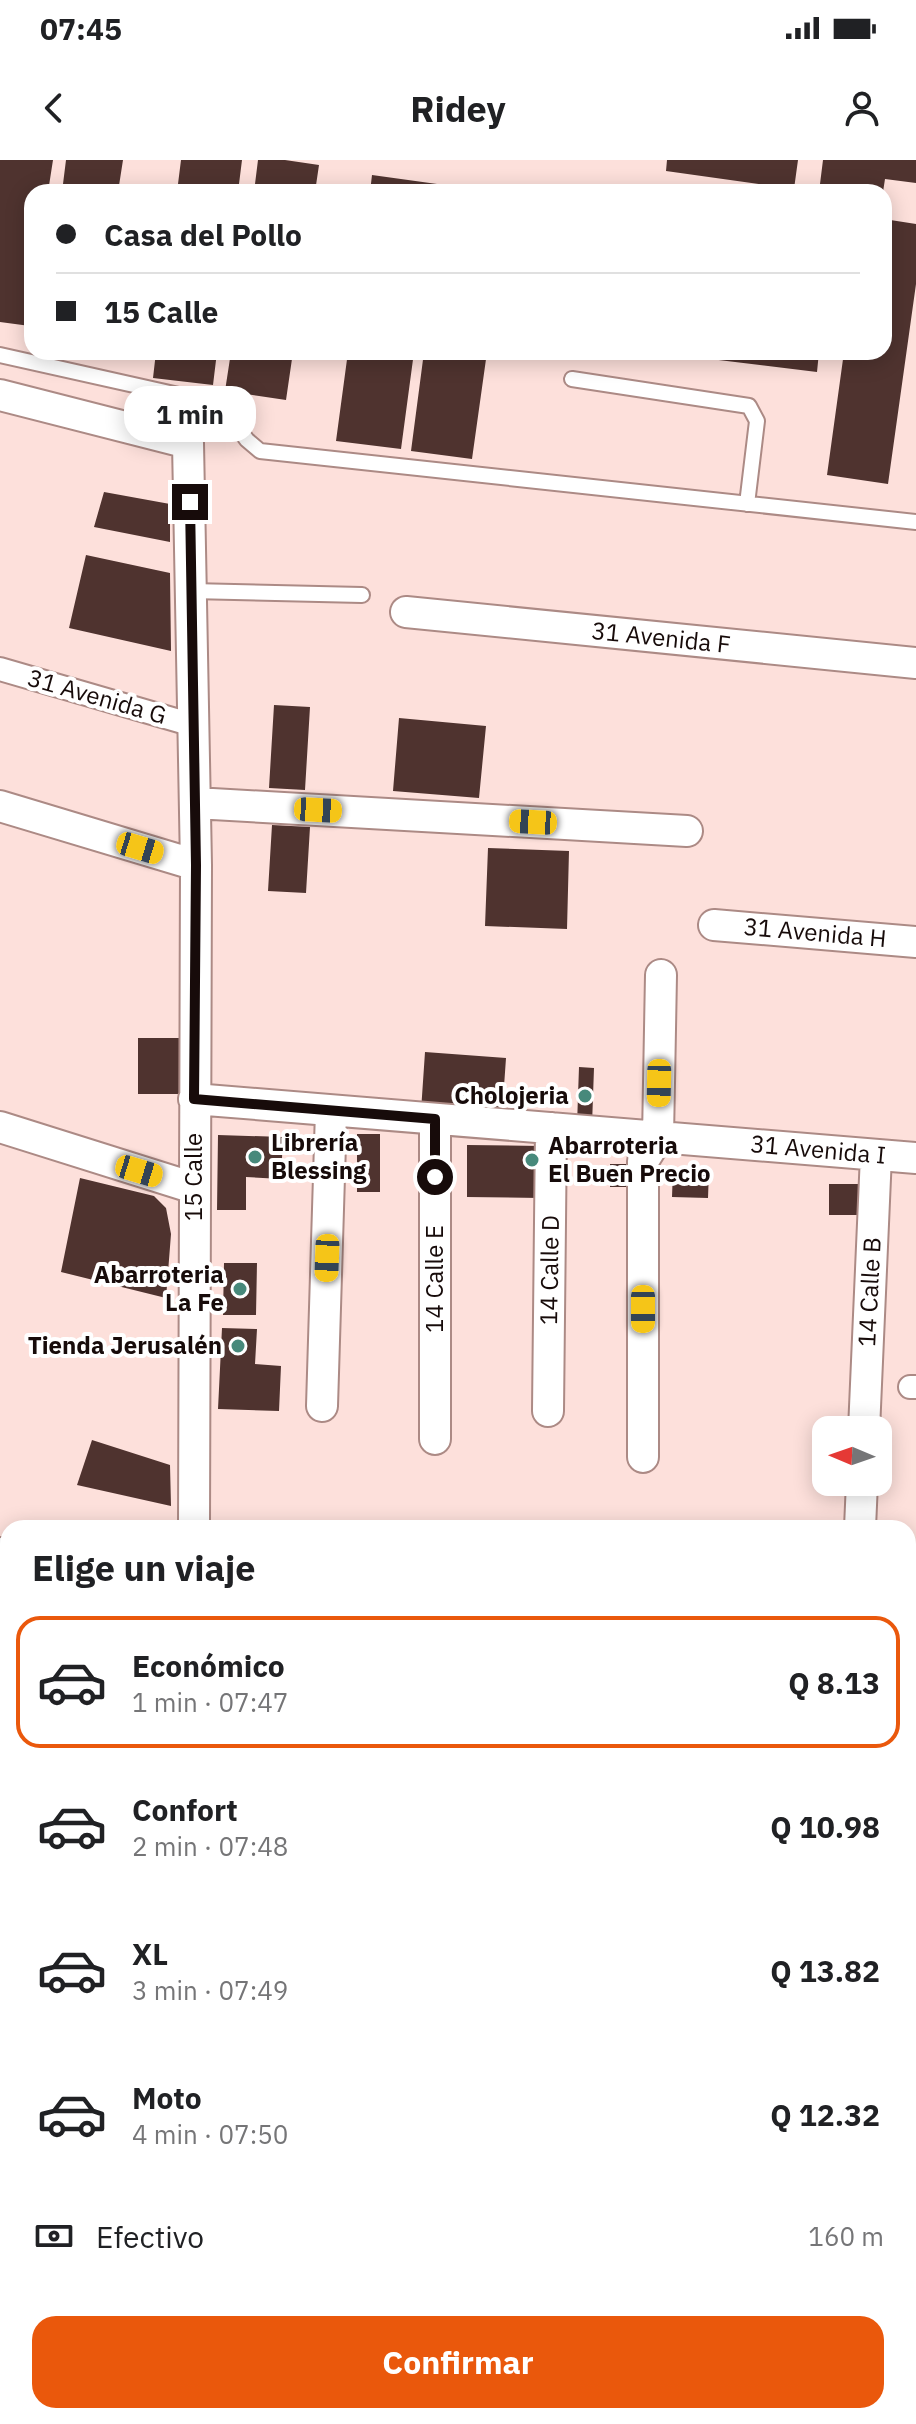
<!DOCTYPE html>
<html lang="es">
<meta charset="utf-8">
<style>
:root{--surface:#fff;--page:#f6f6f6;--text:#202124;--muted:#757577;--line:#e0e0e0;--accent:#ea580c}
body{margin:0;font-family:"IBM Plex Sans",sans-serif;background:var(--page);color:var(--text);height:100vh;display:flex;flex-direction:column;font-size:30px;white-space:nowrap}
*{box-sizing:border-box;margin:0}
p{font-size:26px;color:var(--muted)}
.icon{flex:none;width:44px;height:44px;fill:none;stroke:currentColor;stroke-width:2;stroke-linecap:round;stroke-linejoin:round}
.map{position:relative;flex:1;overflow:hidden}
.details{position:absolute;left:0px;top:1360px;width:916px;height:904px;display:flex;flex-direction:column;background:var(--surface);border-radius:24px 24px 0 0;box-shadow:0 4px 20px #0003}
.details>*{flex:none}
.banner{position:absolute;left:24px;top:24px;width:868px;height:176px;border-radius:24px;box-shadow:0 4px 20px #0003;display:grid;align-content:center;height:176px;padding:0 32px;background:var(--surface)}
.needle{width:52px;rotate:272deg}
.tools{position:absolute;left:812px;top:1256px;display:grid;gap:16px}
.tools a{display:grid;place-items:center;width:80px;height:80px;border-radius:16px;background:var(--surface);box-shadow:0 4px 20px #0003;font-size:40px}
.end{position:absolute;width:36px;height:36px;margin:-18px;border:10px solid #170b0a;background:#fff;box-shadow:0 0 0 4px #fff}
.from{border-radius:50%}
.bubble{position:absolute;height:56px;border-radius:24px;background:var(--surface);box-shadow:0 4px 20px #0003;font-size:26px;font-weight:700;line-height:56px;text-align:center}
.car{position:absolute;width:24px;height:48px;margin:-24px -12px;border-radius:10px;box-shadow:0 0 6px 2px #0007;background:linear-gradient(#f5c518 24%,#345 0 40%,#f5c518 0 76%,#345 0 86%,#f5c518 0)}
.banner b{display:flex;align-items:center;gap:28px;height:76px;font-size:30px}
.banner b+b{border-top:2px solid var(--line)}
.banner i{width:20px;height:20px;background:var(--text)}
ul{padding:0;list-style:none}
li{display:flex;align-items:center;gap:24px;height:132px;margin:0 16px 12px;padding:0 16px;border:4px solid transparent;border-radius:24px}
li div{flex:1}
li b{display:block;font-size:30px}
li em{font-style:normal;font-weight:700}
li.selected{border-color:var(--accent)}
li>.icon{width:72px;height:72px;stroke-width:1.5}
h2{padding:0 32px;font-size:36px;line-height:96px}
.pay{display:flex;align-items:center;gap:20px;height:88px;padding:0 32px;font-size:30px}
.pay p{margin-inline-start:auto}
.cta{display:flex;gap:16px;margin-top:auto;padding:16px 32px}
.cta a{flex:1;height:92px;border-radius:24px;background:var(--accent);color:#fff;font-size:32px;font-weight:700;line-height:92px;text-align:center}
.status{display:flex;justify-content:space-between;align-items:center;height:56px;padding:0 40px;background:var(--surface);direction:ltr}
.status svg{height:22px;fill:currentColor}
header{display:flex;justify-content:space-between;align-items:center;height:104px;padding:0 32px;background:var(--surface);font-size:36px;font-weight:700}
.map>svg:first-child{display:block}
.building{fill:#4f332f}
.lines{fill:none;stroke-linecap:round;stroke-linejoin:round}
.service-casing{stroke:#ac8a85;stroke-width:18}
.pedestrian-casing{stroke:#ac8a85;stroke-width:26}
.minor-casing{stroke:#ac8a85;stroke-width:34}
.service{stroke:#fff;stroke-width:14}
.pedestrian{stroke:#fff;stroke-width:22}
.minor{stroke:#fff;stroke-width:30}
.route{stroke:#170b0a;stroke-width:10}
.poi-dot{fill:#47897b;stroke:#fff;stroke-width:3}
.labels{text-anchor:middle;stroke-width:8;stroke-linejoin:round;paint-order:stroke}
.street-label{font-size:24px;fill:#170b0a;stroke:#fff}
.poi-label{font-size:24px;font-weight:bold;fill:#170b0a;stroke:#fff;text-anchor:end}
</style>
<div class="status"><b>07:45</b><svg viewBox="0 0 49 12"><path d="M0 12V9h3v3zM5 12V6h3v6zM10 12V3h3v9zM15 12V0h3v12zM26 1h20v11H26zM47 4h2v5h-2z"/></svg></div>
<header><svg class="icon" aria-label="back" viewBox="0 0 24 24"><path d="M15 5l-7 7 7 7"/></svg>Ridey<svg class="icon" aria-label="person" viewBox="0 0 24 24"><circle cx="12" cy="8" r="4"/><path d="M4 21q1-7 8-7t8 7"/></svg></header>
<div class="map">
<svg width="916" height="2264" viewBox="0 0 916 2264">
<rect width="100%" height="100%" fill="#fde0db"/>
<!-- building -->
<path class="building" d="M 0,0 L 53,0 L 48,32 L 32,32 L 32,148 L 30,166 L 0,162 Z
M 66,0 L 123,0 L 118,32 L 62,32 Z
M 181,0 L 242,0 L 238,32 L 177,32 Z
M 258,0 L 285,0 L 319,5 L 315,32 L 254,32 Z
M 667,0 L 798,0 L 794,29 L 666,11 Z
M 823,0 L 916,0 L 916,23 L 885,19 L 883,32 L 819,32 Z
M 372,15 L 437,24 L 436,32 L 370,32 Z
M 447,25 L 487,30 L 486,32 L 446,32 Z
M 884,59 L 916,64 L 916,124 L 888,324 L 827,315 L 844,192 L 884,192 Z
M 156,192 L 217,192 L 213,225 L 153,218 Z
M 231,192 L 293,192 L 286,240 L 225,231 Z
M 348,192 L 414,192 L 401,289 L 336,281 Z
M 424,192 L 487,192 L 472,299 L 411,291 Z
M 669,192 L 819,192 L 817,212 L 669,194 Z
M 104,332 L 170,344 L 170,382 L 94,367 Z
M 86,395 L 170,413 L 171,491 L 69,468 Z
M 274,545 L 310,547 L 305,630 L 269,628 Z
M 399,558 L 486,566 L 479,638 L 393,631 Z
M 272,665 L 310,667 L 306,733 L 268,731 Z
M 488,688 L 569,691 L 567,769 L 485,766 Z
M 138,878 L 187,878 L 186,934 L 138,934 Z
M 425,892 L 506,898 L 502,955 L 421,951 Z
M 579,907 L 594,908 L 592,965 L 577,965 Z
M 357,974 L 380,974 L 380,1032 L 357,1032 Z
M 218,975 L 283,977 L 281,1019 L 246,1017 L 246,1050 L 217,1050 Z
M 467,985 L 541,986 L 540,1038 L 467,1037 Z
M 610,1004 L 634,1004 L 635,1027 L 610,1027 Z
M 673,1009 L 709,1010 L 708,1038 L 672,1037 Z
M 80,1018 L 154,1036 L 166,1048 L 171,1074 L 166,1138 L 61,1112 Z
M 829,1024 L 863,1024 L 862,1055 L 829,1055 Z
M 224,1103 L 257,1103 L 256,1155 L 223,1155 Z
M 222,1168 L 257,1169 L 255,1204 L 281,1206 L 279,1251 L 218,1249 Z
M 92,1280 L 170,1305 L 171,1346 L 77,1325 Z"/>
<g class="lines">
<defs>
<path id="service" d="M 0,195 L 201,240 L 230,257 L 247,280 L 260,291 L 916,362
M 572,219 L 749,246 L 757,261 L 747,344
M 191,431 L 362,435"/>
<path id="pedestrian" d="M 0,509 L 193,565
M 910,1227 L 916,1227
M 171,2256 L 175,2264
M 201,2264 L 214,2256"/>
<path id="minor" d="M 0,235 L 188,283 L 196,705 L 194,1368
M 406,452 L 916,503
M 195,643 L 687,671
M 0,646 L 196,705
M 714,765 L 916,782
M 194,939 L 916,998
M 435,959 L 435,1279
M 0,967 L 194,1028
M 322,1246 L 331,951
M 548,1251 L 551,968
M 864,1270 L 876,995
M 643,1297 L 643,1001 L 658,977 L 661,815
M 860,1368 L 862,1322
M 0,1393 L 8,1395
M 0,1459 L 8,1421
M 908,1581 L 916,1582
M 908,1889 L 916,1890
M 908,2027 L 916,2028
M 450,2256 L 454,2264
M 749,2256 L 751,2264"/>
</defs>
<!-- service casing -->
<use href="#service" class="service-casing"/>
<!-- pedestrian casing -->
<use href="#pedestrian" class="pedestrian-casing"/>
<!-- minor casing -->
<use href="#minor" class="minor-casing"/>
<!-- service -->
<use href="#service" class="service"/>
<!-- pedestrian -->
<use href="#pedestrian" class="pedestrian"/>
<!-- minor -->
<use href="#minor" class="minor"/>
</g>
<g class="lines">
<!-- route -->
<path class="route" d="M 190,342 L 196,705 L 194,939 L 435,959 L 435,1017"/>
</g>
<!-- markers -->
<g class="poi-dot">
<circle cx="585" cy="936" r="8"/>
<circle cx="255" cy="997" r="8"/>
<circle cx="532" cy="1000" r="8"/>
<circle cx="240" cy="1129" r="8"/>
<circle cx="238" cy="1186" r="8"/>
</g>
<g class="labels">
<!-- street labels -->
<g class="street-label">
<text transform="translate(661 478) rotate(6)" y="8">31 Avenida F</text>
<text transform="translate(97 537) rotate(16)" y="8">31 Avenida G</text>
<text transform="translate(815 773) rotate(5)" y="8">31 Avenida H</text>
<text transform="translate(818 990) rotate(5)" y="8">31 Avenida I</text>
<text transform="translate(194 1017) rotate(-90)" y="8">15 Calle</text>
<text transform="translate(550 1110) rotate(-89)" y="8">14 Calle D</text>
<text transform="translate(435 1119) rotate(-90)" y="8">14 Calle E</text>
<text transform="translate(870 1132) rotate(-87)" y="8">14 Calle B</text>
</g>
<!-- poi labels -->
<g class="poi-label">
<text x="569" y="944">Cholojeria</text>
<text x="271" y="991" text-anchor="start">Librería<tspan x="271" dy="28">Blessing</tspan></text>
<text x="548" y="994" text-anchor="start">Abarroteria<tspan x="548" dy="28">El Buen Precio</tspan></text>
<text x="224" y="1123">Abarroteria<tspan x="224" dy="28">La Fe</tspan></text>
<text x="222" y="1194">Tienda Jerusalén</text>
</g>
</g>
</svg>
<div class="tools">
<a><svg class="needle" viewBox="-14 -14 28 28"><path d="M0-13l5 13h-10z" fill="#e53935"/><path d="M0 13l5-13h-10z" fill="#757577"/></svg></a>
</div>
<i class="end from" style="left:435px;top:1017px"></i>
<i class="end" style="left:190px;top:342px"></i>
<div class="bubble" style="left:124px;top:226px;width:132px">1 min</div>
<i class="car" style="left:318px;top:650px;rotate:93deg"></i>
<i class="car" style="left:533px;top:662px;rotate:273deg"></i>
<i class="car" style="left:140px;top:688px;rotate:107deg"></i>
<i class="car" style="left:659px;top:923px;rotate:181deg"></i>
<i class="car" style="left:139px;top:1011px;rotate:107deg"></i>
<i class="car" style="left:327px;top:1098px;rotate:182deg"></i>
<i class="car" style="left:643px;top:1149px;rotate:180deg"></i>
<div class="banner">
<b><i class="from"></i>Casa del Pollo</b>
<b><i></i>15 Calle</b>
</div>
<section class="details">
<h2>Elige un viaje</h2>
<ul>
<li class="selected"><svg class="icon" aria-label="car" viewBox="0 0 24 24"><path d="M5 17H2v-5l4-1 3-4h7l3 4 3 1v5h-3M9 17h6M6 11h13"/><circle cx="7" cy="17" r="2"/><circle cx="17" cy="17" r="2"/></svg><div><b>Económico</b><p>1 min · 07:47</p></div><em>Q 8.13</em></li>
<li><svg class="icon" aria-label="car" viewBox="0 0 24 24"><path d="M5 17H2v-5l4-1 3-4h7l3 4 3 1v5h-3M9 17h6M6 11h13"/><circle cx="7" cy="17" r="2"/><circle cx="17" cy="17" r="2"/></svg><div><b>Confort</b><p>2 min · 07:48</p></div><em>Q 10.98</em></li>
<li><svg class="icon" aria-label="car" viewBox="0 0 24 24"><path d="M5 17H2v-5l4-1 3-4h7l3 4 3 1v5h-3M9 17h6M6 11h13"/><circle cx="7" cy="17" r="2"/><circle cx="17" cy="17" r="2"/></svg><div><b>XL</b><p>3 min · 07:49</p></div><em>Q 13.82</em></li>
<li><svg class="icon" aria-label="car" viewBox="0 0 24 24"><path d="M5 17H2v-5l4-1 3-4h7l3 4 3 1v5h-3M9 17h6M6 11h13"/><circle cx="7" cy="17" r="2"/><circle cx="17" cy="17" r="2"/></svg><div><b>Moto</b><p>4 min · 07:50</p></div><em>Q 12.32</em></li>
</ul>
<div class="pay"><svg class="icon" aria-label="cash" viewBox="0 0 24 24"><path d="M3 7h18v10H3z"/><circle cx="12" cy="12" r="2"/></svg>Efectivo<p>160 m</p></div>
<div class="cta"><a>Confirmar</a></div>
</section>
</div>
